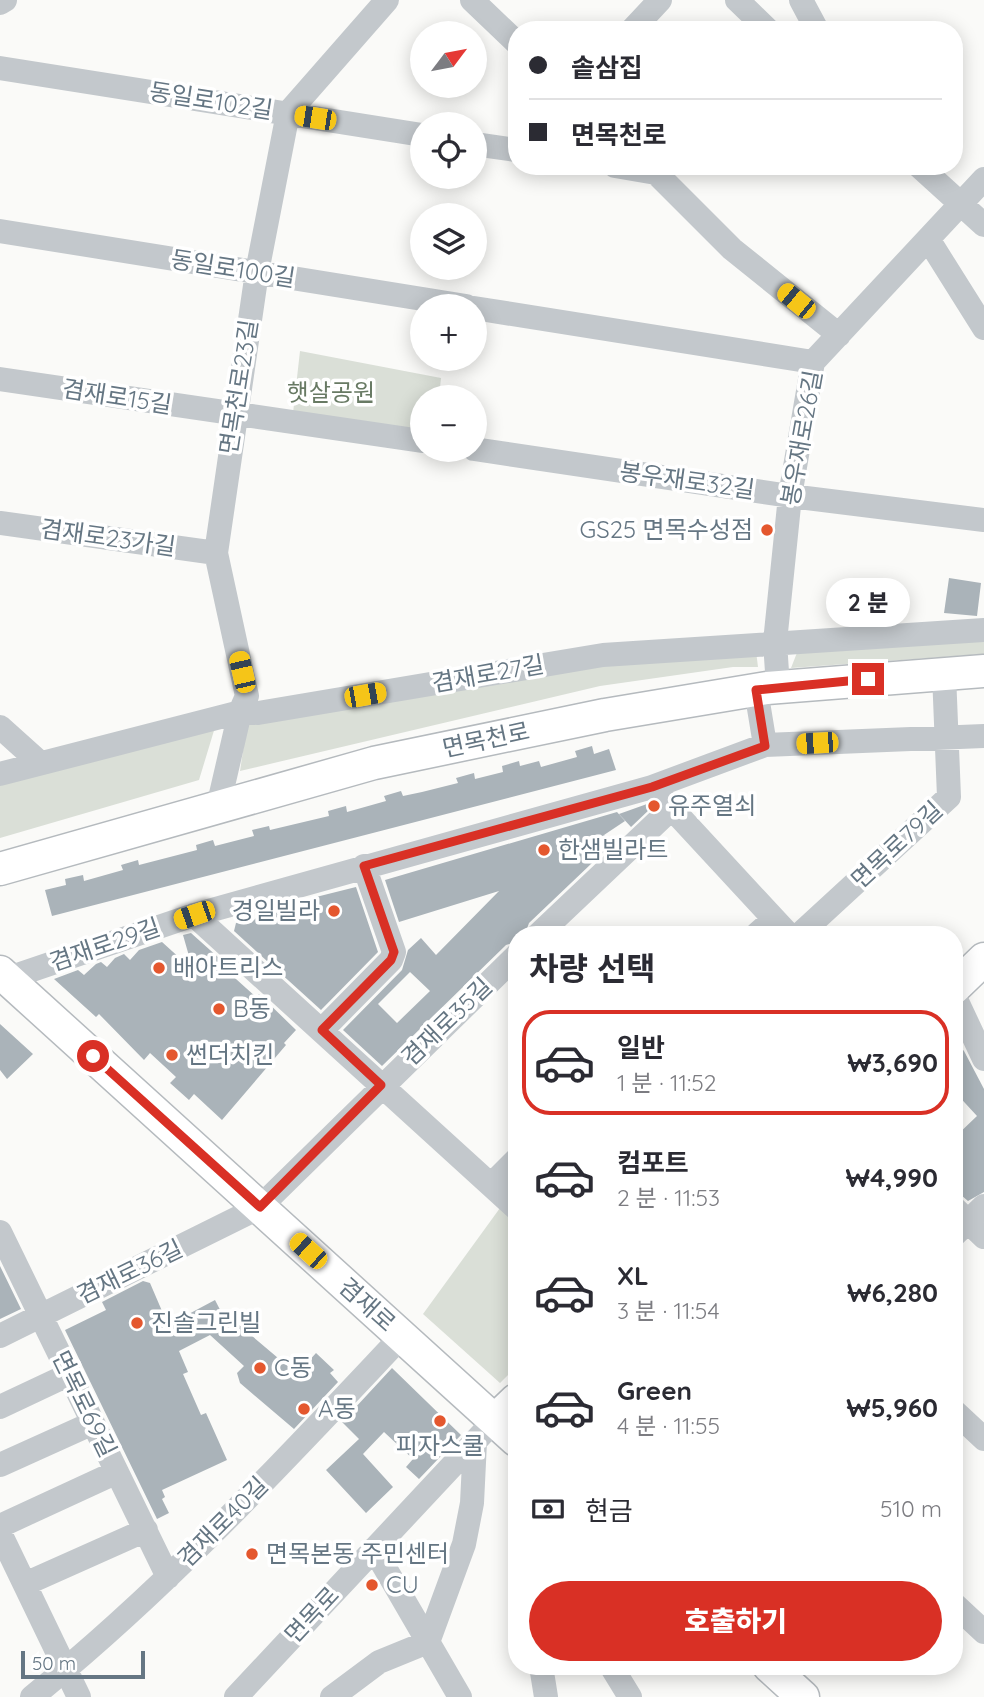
<!DOCTYPE html>
<html lang="ko">
<meta charset="utf-8">
<style>
:root{--surface:#fff;--page:#f2f2f3;--text:#2b2b33;--muted:#7c7c81;--line:#e1e1e2;--accent:#d93025}
body{margin:0;font-family:Quicksand,"Noto Sans KR",sans-serif;background:var(--page);color:var(--text);height:100vh;display:flex;flex-direction:column;font-size:26px;white-space:nowrap}
*{box-sizing:border-box;margin:0}
p{font-size:23px;color:var(--muted)}
.icon{flex:none;width:38px;height:38px;fill:none;stroke:currentColor;stroke-width:2;stroke-linecap:round;stroke-linejoin:round}
.map{position:relative;flex:1;overflow:hidden}
.side{position:absolute;left:508px;top:926px;width:455px;height:749px;display:flex;flex-direction:column;background:var(--surface);border-radius:28px;box-shadow:0 4px 18px #0003}
.side>*{flex:none}
.banner{position:absolute;left:508px;top:21px;width:455px;height:154px;border-radius:28px;box-shadow:0 4px 18px #0003;display:grid;align-content:center;height:154px;padding:0 21px;background:var(--surface)}
.needle{width:46px;rotate:58deg}
.tools{position:absolute;left:410px;top:21px;display:grid;gap:14px}
.tools a{display:grid;place-items:center;width:77px;height:77px;border-radius:50%;background:var(--surface);box-shadow:0 4px 18px #0003;font-size:35px}
.scale{position:absolute;left:21px;bottom:18px;width:124px;box-sizing:border-box;padding-left:7px;border:4px solid #657683;border-top:0;font-size:19px;line-height:24px;white-space:nowrap;color:#657683;-webkit-text-stroke:5px #fff;paint-order:stroke}
.end{position:absolute;width:32px;height:32px;margin:-16px;border:9px solid #d93025;background:#fff;box-shadow:0 0 0 4px #fff}
.from{border-radius:50%}
.bubble{position:absolute;height:49px;border-radius:24px;background:var(--surface);box-shadow:0 4px 18px #0003;font-size:23px;font-weight:800;line-height:49px;text-align:center}
.car{position:absolute;width:21px;height:42px;margin:-21px -10px;border-radius:9px;box-shadow:0 0 5px 2px #0007;background:linear-gradient(#f5c518 24%,#345 0 40%,#f5c518 0 76%,#345 0 86%,#f5c518 0)}
.banner b{display:flex;align-items:center;gap:24px;height:66px;font-size:26px}
.banner b+b{border-top:2px solid var(--line)}
.banner i{width:18px;height:18px;background:var(--text)}
ul{padding:0;list-style:none}
li{display:flex;align-items:center;gap:21px;height:105px;margin:0 14px 10px;padding:0 7px;border:4px solid transparent;border-radius:28px}
li div{flex:1}
li b{display:block;font-size:26px}
li em{font-style:normal;font-weight:800}
li.selected{border-color:var(--accent)}
li>.icon{width:63px;height:63px;stroke-width:1.5}
h2{padding:0 21px;font-size:32px;line-height:84px}
.pay{display:flex;align-items:center;gap:18px;height:77px;padding:0 21px;font-size:26px}
.pay p{margin-inline-start:auto}
.cta{display:flex;gap:14px;margin-top:auto;padding:14px 21px}
.cta a{flex:1;height:80px;border-radius:42px;background:var(--accent);color:#fff;font-size:28px;font-weight:800;line-height:80px;text-align:center}
.map>svg:first-child{display:block}
.green{fill:#dadfd7}
.building{fill:#aab3b9;fill-rule:evenodd}
.lines{fill:none;stroke-linecap:round;stroke-linejoin:round}
.major-casing{stroke:#b5babe;stroke-width:35}
.minor{stroke:#c3c8cc;stroke-width:24}
.major{stroke:#fff;stroke-width:32}
.route{stroke:#d93025;stroke-width:9}
.poi-dot{fill:#e4572e;stroke:#fff;stroke-width:2.5}
.labels{text-anchor:middle;stroke-width:7;stroke-linejoin:round;paint-order:stroke}
.street-label{font-size:24px;fill:#657683;stroke:#fff}
.park-label{font-size:24px;fill:#687a64;stroke:#fff}
.poi-label{font-size:24px;fill:#657683;stroke:#fff;text-anchor:start}
</style>
<div class="map">
<svg width="984" height="1697" viewBox="0 0 984 1697">
<rect width="100%" height="100%" fill="#fafaf8"/>
<!-- green -->
<path class="green" d="M 300,351 L 441,378 L 439,397 L 422,397 L 422,441 L 292,422 Z
M 984,637 L 984,654 L 791,668 L 800,645 Z
M 756,651 L 758,667 L 733,667 L 600,686 L 240,771 L 247,724 L 598,667 Z
M 216,724 L 199,780 L 0,838 L 0,783 Z
M 500,1208 L 516,1223 L 516,1367 L 500,1383 L 423,1314 Z"/>
<!-- building -->
<path class="building" d="M 949,578 L 981,583 L 977,616 L 944,613 Z
M 592,746 L 594,754 L 609,749 L 616,770 L 52,916 L 45,890 L 66,885 L 65,879 L 83,875 L 84,881 L 123,870 L 121,865 L 138,860 L 139,865 L 197,850 L 196,845 L 213,840 L 215,846 L 254,836 L 252,830 L 269,826 L 270,830 L 329,816 L 328,811 L 346,806 L 347,812 L 386,801 L 384,796 L 401,791 L 403,796 L 422,792 L 458,783 L 456,778 L 474,773 L 475,779 L 503,772 L 502,766 L 519,761 L 520,766 L 539,761 L 541,767 L 577,757 L 575,751 Z
M 647,804 L 651,808 L 631,827 L 619,814 Z
M 617,812 L 625,821 L 604,835 L 612,844 L 529,923 L 525,934 L 516,934 L 516,942 L 506,945 L 382,1066 L 343,1030 L 402,970 L 408,950 L 421,938 L 436,955 L 499,891 L 399,922 L 385,880 ZM 410,972 L 430,991 L 397,1023 L 378,1004 Z
M 356,887 L 378,952 L 321,1010 L 234,931 L 236,923 L 246,918 L 251,923 L 260,914 L 284,905 Z
M 191,933 L 229,967 L 226,970 L 256,997 L 259,994 L 296,1030 L 284,1043 L 286,1045 L 222,1120 L 194,1094 L 189,1100 L 170,1083 L 176,1077 L 150,1053 L 144,1060 L 99,1014 L 96,1017 L 54,979 L 78,970 L 84,975 L 96,964 L 101,962 L 107,967 L 115,958 L 124,954 L 130,960 L 139,950 L 162,942 L 193,970 L 183,935 Z
M 0,1024 L 33,1054 L 7,1079 L 0,1070 Z
M 954,1040 L 964,1051 L 984,1089 L 984,1192 L 968,1201 L 954,1189 L 954,1138 L 977,1116 L 954,1091 Z
M 0,1266 L 21,1309 L 0,1319 Z
M 143,1281 L 150,1283 L 168,1325 L 215,1300 L 232,1333 L 239,1325 L 297,1374 L 316,1353 L 334,1370 L 330,1373 L 338,1382 L 294,1429 L 240,1383 L 237,1373 L 244,1366 L 210,1335 L 179,1351 L 188,1372 L 183,1374 L 201,1415 L 206,1413 L 227,1460 L 162,1490 L 165,1497 L 162,1499 L 169,1513 L 157,1519 L 65,1330 L 106,1310 L 102,1302 Z
M 392,1368 L 461,1435 L 419,1479 L 406,1467 L 413,1459 L 384,1432 L 363,1454 L 393,1487 L 366,1513 L 326,1470 L 359,1439 L 342,1422 Z"/>
<g class="lines">
<defs>
<path id="major" d="M 0,869 L 374,763 L 605,715 L 767,688 L 984,671
M 0,972 L 516,1440
M 954,988 L 984,959
M 495,1420 L 516,1400
M 769,1666 L 803,1697"/>
</defs>
<!-- major casing -->
<use href="#major" class="major-casing"/>
<!-- minor -->
<path class="minor" d="M 472,0 L 516,42
M 737,0 L 768,30
M 801,0 L 817,30
M 0,3 L 5,0
M 632,30 L 660,0
M 0,68 L 422,135
M 474,144 L 516,150
M 615,166 L 656,173
M 649,166 L 732,249 L 839,335
M 919,166 L 984,225
M 0,231 L 466,306
M 928,239 L 984,328
M 474,308 L 813,362
M 0,379 L 422,441
M 474,449 L 790,496 L 984,520
M 0,523 L 216,553
M 778,687 L 775,642 L 790,496 L 813,362 L 984,179
M 756,690 L 765,745
M 0,727 L 39,762
M 0,774 L 240,712 L 258,713 L 603,655 L 984,630
M 652,787 L 788,934
M 218,807 L 240,712 L 247,696 L 216,553 L 257,272 L 288,113 L 387,0
M 194,915 L 516,1208
M 539,934 L 671,809
M 757,934 L 774,919
M 800,934 L 949,797 L 944,674
M 0,981 L 194,915 L 652,787 L 765,745 L 984,736
M 954,995 L 984,1059
M 322,1030 L 391,960 L 394,952 L 364,866
M 491,1185 L 516,1160
M 954,1208 L 984,1237
M 0,1232 L 168,1577
M 954,1235 L 984,1206
M 0,1336 L 260,1207 L 516,956
M 0,1407 L 70,1374
M 954,1411 L 984,1439
M 0,1465 L 93,1423
M 0,1526 L 117,1472
M 0,1533 L 79,1697
M 374,1549 L 460,1697
M 25,1584 L 146,1530
M 954,1604 L 984,1632
M 541,1666 L 546,1697
M 611,1666 L 630,1697
M 32,1697 C 166,1589 284,1461 402,1336
M 236,1697 L 495,1420
M 332,1697 L 379,1662 L 428,1642 L 464,1544 L 472,1503 L 475,1442"/>
<!-- major -->
<use href="#major" class="major"/>
</g>
<g class="lines">
<!-- route -->
<path class="route" d="M 93,1056 L 260,1207 L 381,1085 L 322,1030 L 391,960 L 394,952 L 364,866 L 652,787 L 765,746 L 756,690 L 868,679"/>
</g>
<!-- markers -->
<g class="poi-dot">
<circle cx="767" cy="530" r="7"/>
<circle cx="654" cy="806" r="7"/>
<circle cx="544" cy="850" r="7"/>
<circle cx="334" cy="911" r="7"/>
<circle cx="159" cy="968" r="7"/>
<circle cx="219" cy="1009" r="7"/>
<circle cx="172" cy="1055" r="7"/>
<circle cx="137" cy="1323" r="7"/>
<circle cx="260" cy="1368" r="7"/>
<circle cx="304" cy="1409" r="7"/>
<circle cx="440" cy="1421" r="7"/>
<circle cx="252" cy="1554" r="7"/>
<circle cx="372" cy="1585" r="7"/>
</g>
<g class="labels">
<!-- street labels -->
<g class="street-label">
<text transform="translate(211 101) rotate(9)" y="8">동일로102길</text>
<text transform="translate(233 269) rotate(9)" y="8">동일로100길</text>
<text transform="translate(239 387) rotate(-81)" y="8">면목천로23길</text>
<text transform="translate(117 397) rotate(9)" y="8">겸재로15길</text>
<text transform="translate(802 438) rotate(-80)" y="8">봉우재로26길</text>
<text transform="translate(687 481) rotate(8)" y="8">봉우재로32길</text>
<text transform="translate(108 538) rotate(8)" y="8">겸재로23가길</text>
<text transform="translate(488 674) rotate(-10)" y="8">겸재로27길</text>
<text transform="translate(486 740) rotate(-12)" y="8">면목천로</text>
<text transform="translate(897 845) rotate(-43)" y="8">면목로79길</text>
<text transform="translate(105 945) rotate(-19)" y="8">겸재로29길</text>
<text transform="translate(447 1022) rotate(-44)" y="8">겸재로35길</text>
<text transform="translate(130 1272) rotate(-26)" y="8">겸재로36길</text>
<text transform="translate(367 1305) rotate(42)" y="8">겸재로</text>
<text transform="translate(84 1404) rotate(64)" y="8">면목로69길</text>
<text transform="translate(223 1522) rotate(-45)" y="8">겸재로40길</text>
<text transform="translate(312 1615) rotate(-47)" y="8">면목로</text>
</g>
<!-- park labels -->
<g class="park-label">
<text x="331" y="401">햇살공원</text>
</g>
<!-- poi labels -->
<g class="poi-label">
<text x="753" y="538" text-anchor="end">GS25 면목수성점</text>
<text x="668" y="814">유주열쇠</text>
<text x="558" y="858">한샘빌라트</text>
<text x="320" y="919" text-anchor="end">경일빌라</text>
<text x="173" y="976">배아트리스</text>
<text x="233" y="1017">B동</text>
<text x="186" y="1063">썬더치킨</text>
<text x="151" y="1331">진솔그린빌</text>
<text x="274" y="1376">C동</text>
<text x="318" y="1417">A동</text>
<text x="440" y="1454" text-anchor="middle">피자스쿨</text>
<text x="266" y="1562">면목본동 주민센터</text>
<text x="386" y="1593">CU</text>
</g>
</g>
</svg>
<div class="tools">
<a><svg class="needle" viewBox="-14 -14 28 28"><path d="M0-13l5 13h-10z" fill="#e53935"/><path d="M0 13l5-13h-10z" fill="#7c7c81"/></svg></a>
<a><svg class="icon" aria-label="locate" viewBox="0 0 24 24"><circle cx="12" cy="12" r="6"/><path d="M12 2v4M12 18v4M2 12h4M18 12h4"/></svg></a>
<a><svg class="icon" aria-label="layers" viewBox="0 0 24 24"><path d="M12 4l9 5-9 5-9-5zM3 14l9 5 9-5"/></svg></a>
<a>+</a>
<a>−</a>
</div>
<div class="scale">50 m</div>
<i class="end from" style="left:93px;top:1056px"></i>
<i class="end" style="left:868px;top:679px"></i>
<div class="bubble" style="left:826px;top:578px;width:84px">2 분</div>
<i class="car" style="left:315px;top:118px;rotate:279deg"></i>
<i class="car" style="left:796px;top:301px;rotate:309deg"></i>
<i class="car" style="left:242px;top:672px;rotate:347deg"></i>
<i class="car" style="left:365px;top:695px;rotate:80deg"></i>
<i class="car" style="left:817px;top:743px;rotate:267deg"></i>
<i class="car" style="left:194px;top:915px;rotate:251deg"></i>
<i class="car" style="left:308px;top:1251px;rotate:312deg"></i>
<div class="banner">
<b><i class="from"></i>솥삼집</b>
<b><i></i>면목천로</b>
</div>
<section class="side">
<h2>차량 선택</h2>
<ul>
<li class="selected"><svg class="icon" aria-label="car" viewBox="0 0 24 24"><path d="M5 17H2v-5l4-1 3-4h7l3 4 3 1v5h-3M9 17h6M6 11h13"/><circle cx="7" cy="17" r="2"/><circle cx="17" cy="17" r="2"/></svg><div><b>일반</b><p>1 분 · 11:52</p></div><em>₩3,690</em></li>
<li><svg class="icon" aria-label="car" viewBox="0 0 24 24"><path d="M5 17H2v-5l4-1 3-4h7l3 4 3 1v5h-3M9 17h6M6 11h13"/><circle cx="7" cy="17" r="2"/><circle cx="17" cy="17" r="2"/></svg><div><b>컴포트</b><p>2 분 · 11:53</p></div><em>₩4,990</em></li>
<li><svg class="icon" aria-label="car" viewBox="0 0 24 24"><path d="M5 17H2v-5l4-1 3-4h7l3 4 3 1v5h-3M9 17h6M6 11h13"/><circle cx="7" cy="17" r="2"/><circle cx="17" cy="17" r="2"/></svg><div><b>XL</b><p>3 분 · 11:54</p></div><em>₩6,280</em></li>
<li><svg class="icon" aria-label="car" viewBox="0 0 24 24"><path d="M5 17H2v-5l4-1 3-4h7l3 4 3 1v5h-3M9 17h6M6 11h13"/><circle cx="7" cy="17" r="2"/><circle cx="17" cy="17" r="2"/></svg><div><b>Green</b><p>4 분 · 11:55</p></div><em>₩5,960</em></li>
</ul>
<div class="pay"><svg class="icon" aria-label="cash" viewBox="0 0 24 24"><path d="M3 7h18v10H3z"/><circle cx="12" cy="12" r="2"/></svg>현금<p>510 m</p></div>
<div class="cta"><a>호출하기</a></div>
</section>
</div>
